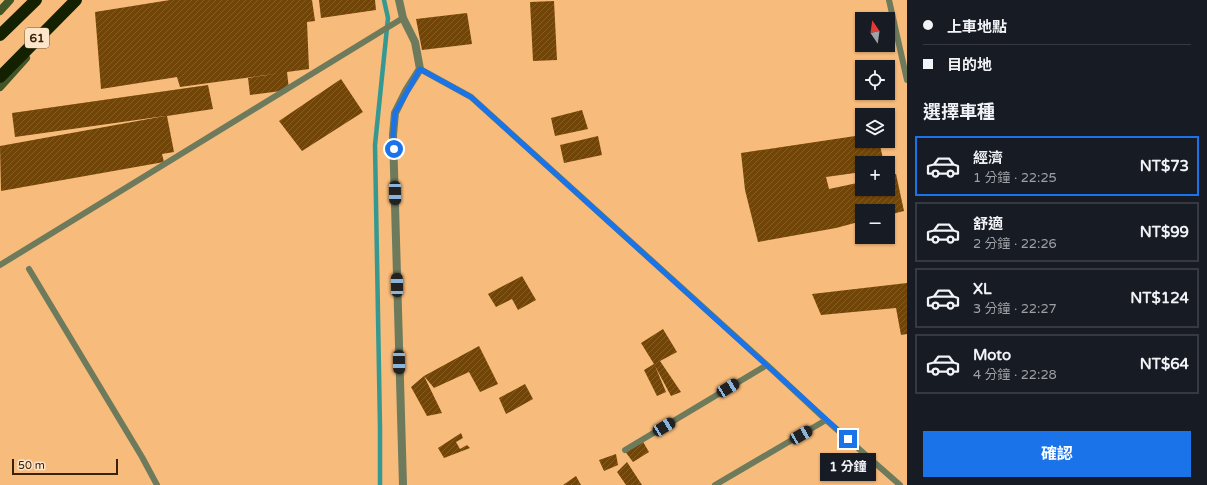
<!DOCTYPE html>
<html lang="zh-TW">
<meta charset="utf-8">
<style>
:root{--surface:#171b24;--page:#20242c;--text:#f1f3f6;--muted:#9ea1a6;--line:#363941;--accent:#1a73e8}
body{margin:0;font-family:"Varela Round","Noto Sans TC",sans-serif;background:var(--page);color:var(--text);height:100vh;display:flex;flex-direction:column;font-size:15px;white-space:nowrap}
*{box-sizing:border-box;margin:0}
p{font-size:13px;color:var(--muted)}
.icon{flex:none;width:22px;height:22px;fill:none;stroke:currentColor;stroke-width:2;stroke-linecap:round;stroke-linejoin:round}
.map{position:relative;flex:1;overflow:hidden}
.panel{display:flex;flex-direction:column;background:var(--surface);width:300px}
.panel>*{flex:none}
.banner{display:grid;align-content:center;height:88px;padding:0 16px;background:var(--surface)}
.needle{width:26px;rotate:347deg}
.tools{position:absolute;left:855px;top:12px;display:grid;gap:8px}
.tools a{display:grid;place-items:center;width:40px;height:40px;border-radius:0px;background:var(--surface);box-shadow:0 1px 3px #0004;font-size:20px}
.scale{position:absolute;left:12px;bottom:10px;width:106px;box-sizing:border-box;padding-left:4px;border:2px solid #392206;border-top:0;font-size:11px;line-height:14px;white-space:nowrap;color:#392206;-webkit-text-stroke:3px #fde5cc;paint-order:stroke}
.end{position:absolute;width:18px;height:18px;margin:-9px;border:5px solid #1a73e8;background:#fff;box-shadow:0 0 0 2px #fff}
.from{border-radius:50%}
.bubble{position:absolute;height:28px;border-radius:0px;background:var(--surface);box-shadow:0 1px 3px #0004;font-size:13px;font-weight:700;line-height:28px;text-align:center}
.car{position:absolute;width:12px;height:24px;margin:-12px -6px;border-radius:5px;box-shadow:0 0 3px 1px #0007;background:linear-gradient(#222 24%,#8ab4d8 0 40%,#222 0 76%,#8ab4d8 0 86%,#222 0)}
.banner b{display:flex;align-items:center;gap:14px;height:38px;font-size:15px}
.banner b+b{border-top:1px solid var(--line)}
.banner i{width:10px;height:10px;background:var(--text)}
ul{padding:0;list-style:none}
li{display:flex;align-items:center;gap:12px;height:60px;margin:0 8px 6px;padding:0 8px;border:2px solid var(--line);border-radius:0px}
li div{flex:1}
li b{display:block;font-size:15px}
li em{font-style:normal;font-weight:700}
li.selected{border-color:var(--accent)}
li>.icon{width:36px;height:36px;stroke-width:1.5}
h2{padding:0 16px;font-size:18px;line-height:48px}
.primary-button{display:flex;gap:8px;margin-top:auto;padding:8px 16px}
.primary-button a{flex:1;height:46px;border-radius:0px;background:var(--accent);color:#fff;font-size:16px;font-weight:700;line-height:46px;text-align:center}
main{display:flex;flex:1;min-height:0}
.map>svg:first-child{display:block}
.lines{fill:none;stroke-linecap:round;stroke-linejoin:round}
.stream{stroke:#359991;stroke-width:4.5}
.building{fill:url(#building-hatch)}
.lane{stroke:#6d7a5c;stroke-width:6}
.street{stroke:#6d7a5c;stroke-width:8}
.secondary{stroke:#425527;stroke-width:8}
.highway{stroke:#132100;stroke-width:12}
.route{stroke:#1a73e8;stroke-width:5}
.labels{text-anchor:middle;stroke-width:4;stroke-linejoin:round;paint-order:stroke}
.shield{fill:#fde5cc;stroke:#745c41;stroke-width:1}
.shield-label{font-size:12px;font-weight:bold;fill:#392206}
</style>
<main>
<div class="map">
<svg width="907" height="485" viewBox="0 0 907 485">
<defs>
<pattern id="building-hatch" width="6" height="6" patternUnits="userSpaceOnUse"><rect width="6" height="6" fill="#714508"/><path d="M-1 1l2-2M0 6l6-6M5 7l2-2" fill="none" stroke="#825d2a"/></pattern>
</defs>
<rect width="100%" height="100%" fill="#f7bb7b"/>
<g class="lines">
<!-- stream -->
<path class="stream" d="M 380,485 L 380,428 L 375,145 L 388,18 L 384,0"/>
</g>
<!-- building -->
<path class="building" d="M 170,0 L 312,0 L 315,21 L 307,22 L 309,69 L 287,72 L 289,90 L 250,95 L 248,78 L 281,73 L 180,87 L 177,77 L 101,89 L 95,12 Z
M 319,0 L 375,0 L 376,10 L 321,18 Z
M 554,1 L 557,60 L 533,61 L 530,2 Z
M 467,13 L 472,44 L 422,50 L 416,19 Z
M 341,79 L 363,112 L 302,151 L 279,121 Z
M 208,85 L 213,109 L 167,116 L 174,152 L 162,154 L 164,162 L 1,191 L 0,146 L 165,116 L 15,137 L 12,113 Z
M 582,110 L 588,129 L 555,136 L 551,118 Z
M 862,135 L 862,141 L 879,141 L 884,163 L 862,163 L 862,172 L 826,177 L 829,189 L 862,182 L 862,189 L 888,189 L 888,176 L 896,174 L 904,211 L 888,215 L 888,211 L 862,211 L 862,221 L 836,228 L 758,242 L 745,190 L 741,153 Z
M 598,136 L 602,155 L 564,163 L 560,145 Z
M 522,276 L 536,300 L 518,310 L 512,299 L 496,307 L 488,294 Z
M 907,283 L 907,334 L 901,335 L 896,308 L 821,315 L 812,294 Z
M 663,329 L 677,352 L 660,361 L 681,392 L 671,396 L 655,366 L 666,392 L 657,396 L 644,370 L 654,364 L 641,343 Z
M 479,346 L 498,384 L 480,392 L 469,372 L 434,388 L 424,376 L 442,413 L 427,416 L 411,387 L 424,376 Z
M 525,384 L 533,399 L 506,414 L 499,398 Z
M 461,433 L 463,438 L 456,442 L 460,449 L 467,445 L 470,448 L 444,458 L 438,448 Z
M 642,440 L 649,452 L 633,462 L 624,450 Z
M 616,454 L 618,465 L 604,471 L 599,460 Z
M 627,462 L 642,485 L 626,485 L 617,472 Z
M 576,476 L 581,485 L 563,485 Z"/>
<g class="lines">
<!-- lane -->
<path class="lane" d="M 889,0 L 907,80
M 420,69 L 471,97 L 767,365 L 826,420 L 900,485
M 0,265 L 403,18
M 29,269 L 142,457 L 157,485
M 625,450 L 767,365
M 715,485 L 826,420"/>
<!-- street -->
<path class="street" d="M 399,0 L 403,18 L 415,42 L 420,69 L 406,91 L 395,113 L 393,135 L 403,485"/>
<!-- secondary -->
<path class="secondary" d="M 0,11 L 10,0
M 0,87 L 26,58"/>
<!-- highway -->
<path class="highway" d="M 0,35 L 36,0
M 0,77 L 76,0"/>
</g>
<g class="lines">
<!-- route -->
<path class="route" d="M 394,149 L 393,135 L 395,113 L 420,69 L 471,97 L 848,439"/>
</g>
<g class="labels">
<!-- shield labels -->
<rect class="shield" x="25" y="28" width="24" height="20" rx="3"/>
<g class="shield-label">
<text x="37" y="42">61</text>
</g>
</g>
</svg>
<div class="tools">
<a><svg class="needle" viewBox="-14 -14 28 28"><path d="M0-13l5 13h-10z" fill="#e53935"/><path d="M0 13l5-13h-10z" fill="#9ea1a6"/></svg></a>
<a><svg class="icon" aria-label="locate" viewBox="0 0 24 24"><circle cx="12" cy="12" r="6"/><path d="M12 2v4M12 18v4M2 12h4M18 12h4"/></svg></a>
<a><svg class="icon" aria-label="layers" viewBox="0 0 24 24"><path d="M12 4l9 5-9 5-9-5zM3 14l9 5 9-5"/></svg></a>
<a>+</a>
<a>−</a>
</div>
<div class="scale">50 m</div>
<i class="end from" style="left:394px;top:149px"></i>
<i class="end" style="left:848px;top:439px"></i>
<div class="bubble" style="left:820px;top:453px;width:56px">1 分鐘</div>
<i class="car" style="left:395px;top:193px;rotate:179deg"></i>
<i class="car" style="left:397px;top:285px;rotate:359deg"></i>
<i class="car" style="left:399px;top:362px;rotate:179deg"></i>
<i class="car" style="left:728px;top:388px;rotate:59deg"></i>
<i class="car" style="left:664px;top:427px;rotate:59deg"></i>
<i class="car" style="left:801px;top:435px;rotate:60deg"></i>
</div>
<section class="panel">
<div class="banner">
<b><i class="from"></i>上車地點</b>
<b><i></i>目的地</b>
</div>
<h2>選擇車種</h2>
<ul>
<li class="selected"><svg class="icon" aria-label="car" viewBox="0 0 24 24"><path d="M5 17H2v-5l4-1 3-4h7l3 4 3 1v5h-3M9 17h6M6 11h13"/><circle cx="7" cy="17" r="2"/><circle cx="17" cy="17" r="2"/></svg><div><b>經濟</b><p>1 分鐘 · 22:25</p></div><em>NT$73</em></li>
<li><svg class="icon" aria-label="car" viewBox="0 0 24 24"><path d="M5 17H2v-5l4-1 3-4h7l3 4 3 1v5h-3M9 17h6M6 11h13"/><circle cx="7" cy="17" r="2"/><circle cx="17" cy="17" r="2"/></svg><div><b>舒適</b><p>2 分鐘 · 22:26</p></div><em>NT$99</em></li>
<li><svg class="icon" aria-label="car" viewBox="0 0 24 24"><path d="M5 17H2v-5l4-1 3-4h7l3 4 3 1v5h-3M9 17h6M6 11h13"/><circle cx="7" cy="17" r="2"/><circle cx="17" cy="17" r="2"/></svg><div><b>XL</b><p>3 分鐘 · 22:27</p></div><em>NT$124</em></li>
<li><svg class="icon" aria-label="car" viewBox="0 0 24 24"><path d="M5 17H2v-5l4-1 3-4h7l3 4 3 1v5h-3M9 17h6M6 11h13"/><circle cx="7" cy="17" r="2"/><circle cx="17" cy="17" r="2"/></svg><div><b>Moto</b><p>4 分鐘 · 22:28</p></div><em>NT$64</em></li>
</ul>
<div class="primary-button"><a>確認</a></div>
</section>
</main>
